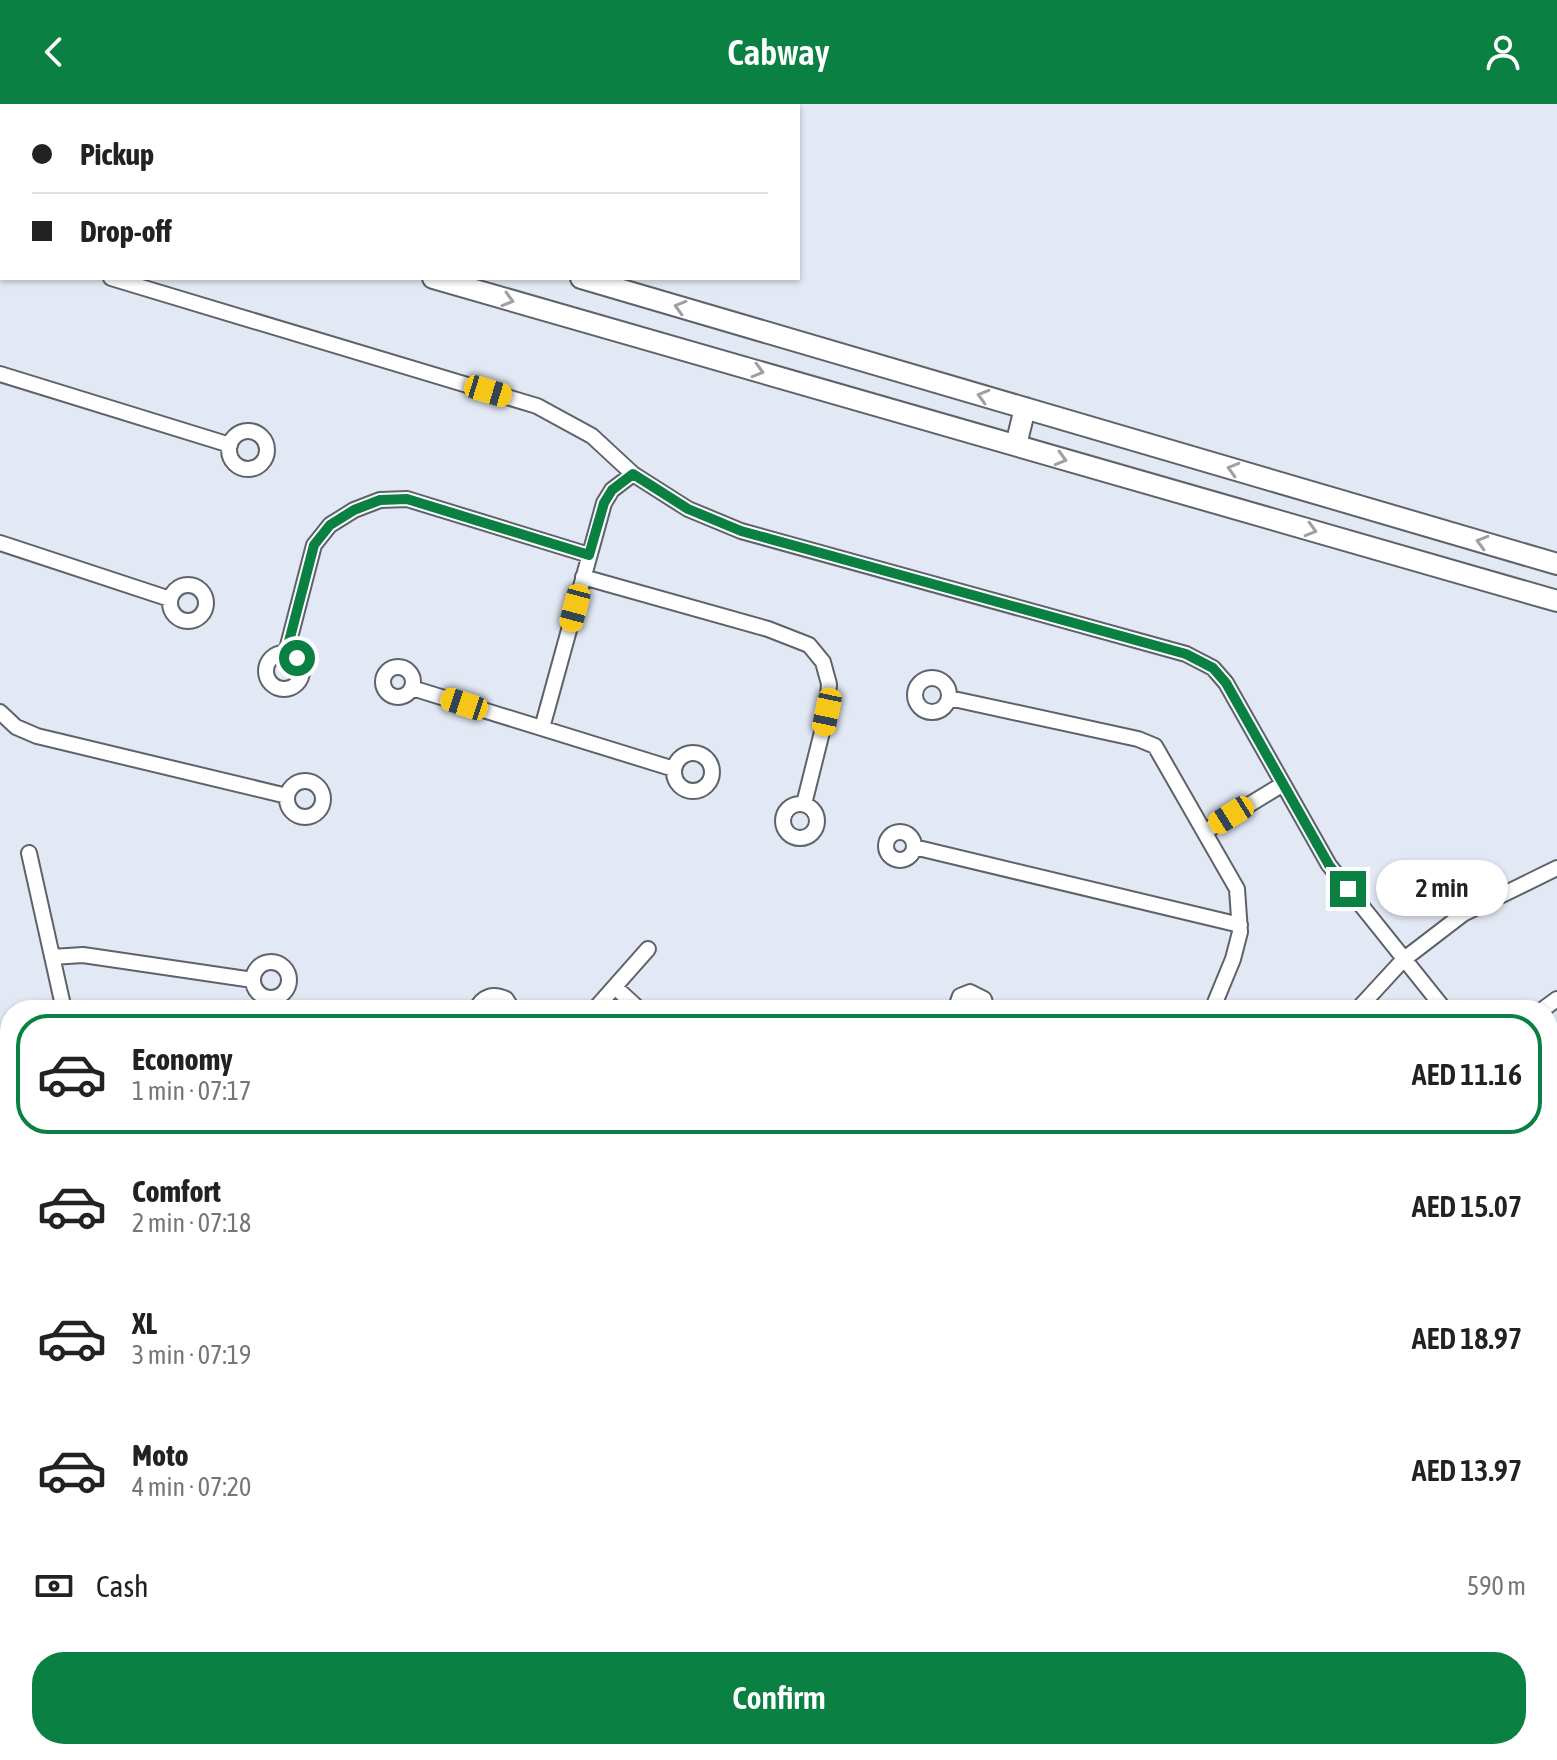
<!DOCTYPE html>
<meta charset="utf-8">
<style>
:root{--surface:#fff;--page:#f6f6f6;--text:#222;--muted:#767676;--line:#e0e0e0;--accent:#0b8043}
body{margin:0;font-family:"Asap Condensed",sans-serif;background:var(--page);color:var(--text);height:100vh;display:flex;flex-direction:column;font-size:30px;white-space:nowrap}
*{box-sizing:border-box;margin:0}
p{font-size:26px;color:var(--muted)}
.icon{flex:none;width:44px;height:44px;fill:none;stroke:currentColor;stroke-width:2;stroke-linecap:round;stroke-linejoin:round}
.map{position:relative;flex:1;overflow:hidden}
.side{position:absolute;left:0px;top:896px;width:1558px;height:760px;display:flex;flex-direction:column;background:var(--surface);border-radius:32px 32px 0 0;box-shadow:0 2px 6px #0004}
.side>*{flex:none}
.banner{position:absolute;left:0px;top:0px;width:800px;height:176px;box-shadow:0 2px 6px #0004;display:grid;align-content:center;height:176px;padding:0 32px;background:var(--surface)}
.end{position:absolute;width:36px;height:36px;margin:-18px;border:10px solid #0b8043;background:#fff;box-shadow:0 0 0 4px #fff}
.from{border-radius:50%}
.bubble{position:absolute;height:56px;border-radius:28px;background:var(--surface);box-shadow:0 2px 6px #0004;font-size:26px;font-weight:600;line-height:56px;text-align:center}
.car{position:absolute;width:24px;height:48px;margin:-24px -12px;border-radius:10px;box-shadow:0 0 6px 2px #0007;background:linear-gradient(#f5c518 24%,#345 0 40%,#f5c518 0 76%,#345 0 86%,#f5c518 0)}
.banner b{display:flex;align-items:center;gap:28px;height:76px;font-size:30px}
.banner b+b{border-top:2px solid var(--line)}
.banner i{width:20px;height:20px;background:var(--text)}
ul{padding:14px 0 0;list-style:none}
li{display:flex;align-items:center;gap:24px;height:120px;margin:0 16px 12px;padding:0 16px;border:4px solid transparent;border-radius:32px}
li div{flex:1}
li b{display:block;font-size:30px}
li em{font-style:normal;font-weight:600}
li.active{border-color:var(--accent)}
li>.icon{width:72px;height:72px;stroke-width:1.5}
.pay{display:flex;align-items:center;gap:20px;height:88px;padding:0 32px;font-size:30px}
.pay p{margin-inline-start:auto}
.cta{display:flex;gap:16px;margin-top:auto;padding:16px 32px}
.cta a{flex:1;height:92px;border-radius:32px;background:var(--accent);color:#fff;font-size:32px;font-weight:600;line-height:92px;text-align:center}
header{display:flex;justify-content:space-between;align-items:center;height:104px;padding:0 32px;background:var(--accent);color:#fff;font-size:36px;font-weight:600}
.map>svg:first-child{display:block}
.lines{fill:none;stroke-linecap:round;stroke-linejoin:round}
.street-casing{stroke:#5d626b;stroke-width:18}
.secondary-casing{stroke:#5d626b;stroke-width:24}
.street{stroke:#fff;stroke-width:14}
.secondary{stroke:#fff;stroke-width:20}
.oneway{stroke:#9fa0a1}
.route{stroke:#0b8043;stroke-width:10}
</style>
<header><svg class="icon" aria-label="back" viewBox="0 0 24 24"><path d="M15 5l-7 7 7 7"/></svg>Cabway<svg class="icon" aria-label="person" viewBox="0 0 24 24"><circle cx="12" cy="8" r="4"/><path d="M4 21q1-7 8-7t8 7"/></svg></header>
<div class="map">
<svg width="1557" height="1656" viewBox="0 0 1557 1656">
<rect width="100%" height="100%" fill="#e3e9f4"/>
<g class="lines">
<defs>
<path id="street" d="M 0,141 L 2,141
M 111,174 L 537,302 L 592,332 L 633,370 L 688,405 L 741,427 L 1186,550 L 1213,564 L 1226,579 L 1329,761 L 1445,906
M 0,270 L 230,341
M229 346a19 19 0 1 1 38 0a19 19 0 1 1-38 0Z
M 0,439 L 170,495
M 583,473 L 768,525 L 809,541 L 823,558 L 829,580 L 827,608 L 804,700
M170 499a18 18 0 1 1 36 0a18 18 0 1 1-36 0Z
M 286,549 L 314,441 L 330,421 L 354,406 L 380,396 L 407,395 L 589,451
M266 567a18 18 0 1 1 36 0a18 18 0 1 1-36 0Z
M383 578a15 15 0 1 1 30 0a15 15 0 1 1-30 0Z
M915 591a17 17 0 1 1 34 0a17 17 0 1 1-34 0Z
M 412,584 L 674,665
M 949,594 L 1138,635 L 1155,642 L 1237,785 L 1240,828 L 1233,855 L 1212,906
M 0,608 L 16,623 L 37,632 L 287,692
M 542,624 L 604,399 L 612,386 L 633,370
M674 668a19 19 0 1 1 38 0a19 19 0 1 1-38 0Z
M287 695a18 18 0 1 1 36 0a18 18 0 1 1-36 0Z
M783 717a17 17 0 1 1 34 0a17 17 0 1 1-34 0Z
M 1206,727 L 1283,680
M886 742a14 14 0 1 1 28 0a14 14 0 1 1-28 0Z
M 914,743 L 1240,821
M 29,749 L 64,906
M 52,853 L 83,851 L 253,876
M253 876a18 18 0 1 1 36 0a18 18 0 1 1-36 0Z
M 615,883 L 640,906
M 476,906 C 482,892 493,889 506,895 L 513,906
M 594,906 L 648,845
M 955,906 L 960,892 L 970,888 L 984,895 L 987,906
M 1357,906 L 1403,856 L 1463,810 L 1557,764
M 1542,906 L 1557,895
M 1548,1041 L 1557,1053
M 0,1086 L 10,1132
M 1548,1308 L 1557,1298
M 0,1335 L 10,1332
M 1548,1423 L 1557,1424
M 1548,1462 L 1557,1462
M 1548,1514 L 1557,1505
M 935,1646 L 955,1656
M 968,1646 L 970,1656
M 1140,1646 L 1148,1649 L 1157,1646
M 840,1656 L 860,1646
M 1339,1656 L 1356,1646"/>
<path id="secondary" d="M 0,4 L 2,4
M 0,50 L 2,50
M 433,174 L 1557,497
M 581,174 L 1557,460
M 1016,341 L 1025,304"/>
</defs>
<!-- street casing -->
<use href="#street" class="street-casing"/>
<!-- secondary casing -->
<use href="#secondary" class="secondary-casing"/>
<!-- street -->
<use href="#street" class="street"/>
<!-- secondary -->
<use href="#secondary" class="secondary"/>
</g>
<!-- one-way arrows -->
<defs><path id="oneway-chevron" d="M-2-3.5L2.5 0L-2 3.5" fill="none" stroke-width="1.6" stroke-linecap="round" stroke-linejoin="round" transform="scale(2)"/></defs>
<g class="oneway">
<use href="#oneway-chevron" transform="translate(508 196) rotate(16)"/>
<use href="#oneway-chevron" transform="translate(680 203) rotate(-164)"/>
<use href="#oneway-chevron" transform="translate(758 267) rotate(16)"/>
<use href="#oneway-chevron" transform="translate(983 292) rotate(-164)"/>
<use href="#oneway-chevron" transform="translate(1061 355) rotate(16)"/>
<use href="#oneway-chevron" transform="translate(1233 365) rotate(-164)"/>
<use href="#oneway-chevron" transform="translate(1311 426) rotate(16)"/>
<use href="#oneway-chevron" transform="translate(1482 438) rotate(-164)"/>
</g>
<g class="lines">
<!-- route -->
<path class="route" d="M 297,554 L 286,549 L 314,441 L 330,421 L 354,406 L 380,396 L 407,395 L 589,451 L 604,399 L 612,386 L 633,370 L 688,405 L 741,427 L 1186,550 L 1213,564 L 1226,579 L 1329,761 L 1348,785"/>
</g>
</svg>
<i class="end from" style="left:297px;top:554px"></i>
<i class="end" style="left:1348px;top:785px"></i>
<div class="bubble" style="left:1376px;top:756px;width:132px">2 min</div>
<i class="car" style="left:488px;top:287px;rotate:107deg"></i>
<i class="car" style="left:575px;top:504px;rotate:195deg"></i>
<i class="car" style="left:464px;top:600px;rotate:288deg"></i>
<i class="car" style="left:827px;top:608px;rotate:192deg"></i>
<i class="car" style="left:1231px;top:711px;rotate:238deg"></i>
<div class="banner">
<b><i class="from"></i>Pickup</b>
<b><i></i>Drop-off</b>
</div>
<section class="side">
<ul>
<li class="active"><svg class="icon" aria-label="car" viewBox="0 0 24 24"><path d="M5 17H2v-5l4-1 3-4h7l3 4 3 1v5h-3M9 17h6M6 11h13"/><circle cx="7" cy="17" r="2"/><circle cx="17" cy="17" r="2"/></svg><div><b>Economy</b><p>1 min · 07:17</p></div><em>AED 11.16</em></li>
<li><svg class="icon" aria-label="car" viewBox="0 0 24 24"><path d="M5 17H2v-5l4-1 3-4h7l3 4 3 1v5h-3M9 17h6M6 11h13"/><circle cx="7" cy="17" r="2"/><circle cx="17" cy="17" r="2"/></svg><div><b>Comfort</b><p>2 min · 07:18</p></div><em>AED 15.07</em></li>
<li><svg class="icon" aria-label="car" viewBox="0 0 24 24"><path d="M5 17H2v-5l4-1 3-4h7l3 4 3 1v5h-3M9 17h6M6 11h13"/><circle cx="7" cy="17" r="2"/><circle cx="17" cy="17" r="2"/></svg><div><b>XL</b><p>3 min · 07:19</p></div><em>AED 18.97</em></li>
<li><svg class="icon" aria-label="car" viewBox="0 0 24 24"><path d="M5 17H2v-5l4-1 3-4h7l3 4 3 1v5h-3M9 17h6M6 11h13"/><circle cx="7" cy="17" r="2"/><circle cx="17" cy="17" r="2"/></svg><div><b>Moto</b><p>4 min · 07:20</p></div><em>AED 13.97</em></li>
</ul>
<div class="pay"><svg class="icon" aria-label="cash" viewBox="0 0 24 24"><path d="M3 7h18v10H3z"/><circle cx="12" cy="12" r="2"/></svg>Cash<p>590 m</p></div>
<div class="cta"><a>Confirm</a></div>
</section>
</div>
